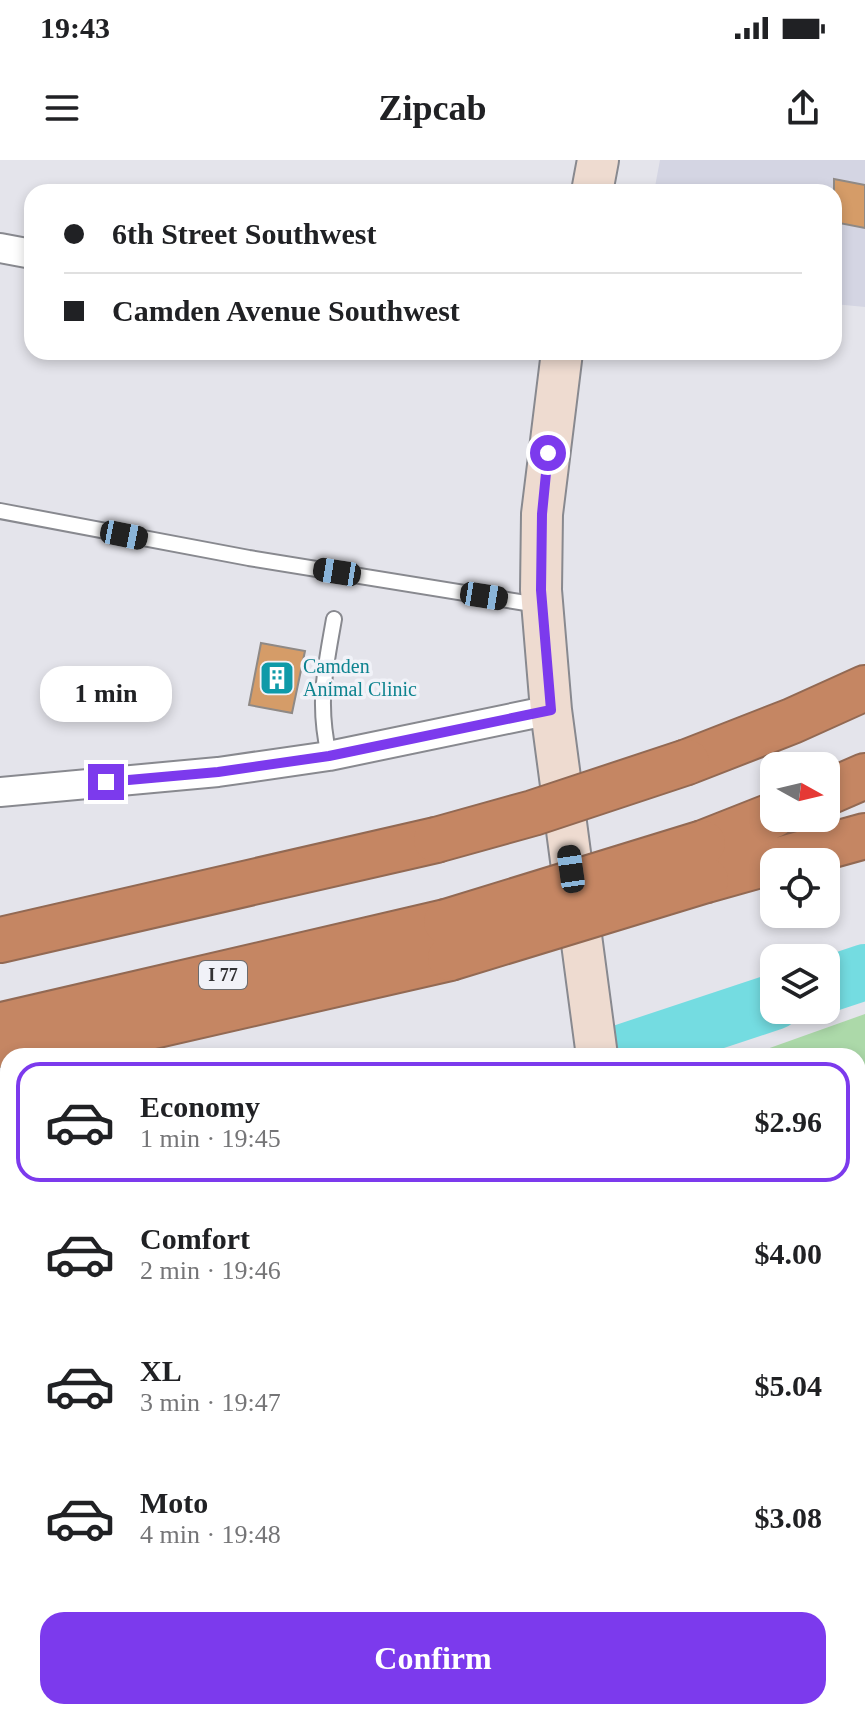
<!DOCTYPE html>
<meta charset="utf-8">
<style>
:root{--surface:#fff;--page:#f2f2f2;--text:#202124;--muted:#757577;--line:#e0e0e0;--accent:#7c3aed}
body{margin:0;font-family:Georgia,serif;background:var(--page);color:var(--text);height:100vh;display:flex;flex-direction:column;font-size:30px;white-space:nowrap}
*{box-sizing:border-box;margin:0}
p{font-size:26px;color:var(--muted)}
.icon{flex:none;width:44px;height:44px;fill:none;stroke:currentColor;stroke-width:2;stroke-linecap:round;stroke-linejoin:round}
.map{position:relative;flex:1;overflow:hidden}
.drawer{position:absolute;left:0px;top:888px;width:866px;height:672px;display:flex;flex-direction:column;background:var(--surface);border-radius:24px 24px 0 0;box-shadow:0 4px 12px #0003}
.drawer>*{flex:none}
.top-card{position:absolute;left:24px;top:24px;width:818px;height:176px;border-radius:24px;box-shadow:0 4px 12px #0003;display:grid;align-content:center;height:176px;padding:0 40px;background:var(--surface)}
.needle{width:52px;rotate:98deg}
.fabs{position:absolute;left:760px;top:592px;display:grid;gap:16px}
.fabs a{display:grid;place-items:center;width:80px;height:80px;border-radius:16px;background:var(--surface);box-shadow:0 4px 12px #0003;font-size:40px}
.end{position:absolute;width:36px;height:36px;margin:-18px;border:10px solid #7c3aed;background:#fff;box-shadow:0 0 0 4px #fff}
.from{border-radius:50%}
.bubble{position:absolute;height:56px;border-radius:24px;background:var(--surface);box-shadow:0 4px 12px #0003;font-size:26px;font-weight:700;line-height:56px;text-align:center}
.car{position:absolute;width:24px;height:48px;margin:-24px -12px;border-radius:10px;box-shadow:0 0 6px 2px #0007;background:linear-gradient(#222 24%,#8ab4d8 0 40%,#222 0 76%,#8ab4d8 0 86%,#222 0)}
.top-card b{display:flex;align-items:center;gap:28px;height:76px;font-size:30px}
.top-card b+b{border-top:2px solid var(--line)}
.top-card i{width:20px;height:20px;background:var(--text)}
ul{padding:14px 0 0;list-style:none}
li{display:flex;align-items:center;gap:24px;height:120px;margin:0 16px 12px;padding:0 24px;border:4px solid transparent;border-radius:24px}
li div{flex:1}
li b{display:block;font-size:30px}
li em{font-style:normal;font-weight:700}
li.active{border-color:var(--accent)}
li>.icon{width:72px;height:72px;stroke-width:1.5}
.cta{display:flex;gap:16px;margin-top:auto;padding:16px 40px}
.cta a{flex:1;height:92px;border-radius:24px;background:var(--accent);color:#fff;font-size:32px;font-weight:700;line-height:92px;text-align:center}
.status{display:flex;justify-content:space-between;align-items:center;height:56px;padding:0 40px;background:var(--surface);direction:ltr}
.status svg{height:22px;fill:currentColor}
header{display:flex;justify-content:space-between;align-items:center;height:104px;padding:0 40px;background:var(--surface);font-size:36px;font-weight:700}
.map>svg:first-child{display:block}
.built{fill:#d4d5e3}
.green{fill:#acd9a9}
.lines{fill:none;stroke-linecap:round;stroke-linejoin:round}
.river{stroke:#74dce1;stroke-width:56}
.building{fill:#d59c68;stroke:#8f8985;stroke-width:2}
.lane-casing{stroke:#88898f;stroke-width:18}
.street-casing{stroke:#88898f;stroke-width:32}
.secondary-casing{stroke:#88898f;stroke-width:44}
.highway-casing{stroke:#926953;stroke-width:48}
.lane{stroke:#fff;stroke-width:14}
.street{stroke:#fff;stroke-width:28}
.secondary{stroke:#eedbd0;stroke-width:40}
.highway{stroke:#c58663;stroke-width:44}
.highway-bridge-casing{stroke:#926953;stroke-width:48;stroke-linecap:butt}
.highway-bridge{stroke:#c58663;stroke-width:44}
.route{stroke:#7c3aed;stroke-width:10}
.labels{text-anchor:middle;stroke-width:7;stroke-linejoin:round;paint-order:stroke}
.shield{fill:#f1f2f8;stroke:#6b6c6f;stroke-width:2}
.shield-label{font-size:18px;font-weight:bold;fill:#323234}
.culture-label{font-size:20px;fill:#0d838f;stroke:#f1f2f8;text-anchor:start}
</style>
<div class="status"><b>19:43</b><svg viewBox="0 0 49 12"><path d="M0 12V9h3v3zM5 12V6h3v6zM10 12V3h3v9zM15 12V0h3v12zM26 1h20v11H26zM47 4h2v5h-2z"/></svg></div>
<header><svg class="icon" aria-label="menu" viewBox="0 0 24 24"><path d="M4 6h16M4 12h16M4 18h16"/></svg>Zipcab<svg class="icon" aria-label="share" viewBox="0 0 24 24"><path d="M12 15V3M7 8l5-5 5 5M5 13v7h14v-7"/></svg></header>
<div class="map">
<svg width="865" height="1560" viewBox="0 0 865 1560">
<rect width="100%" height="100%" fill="#e4e4eb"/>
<!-- built -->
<path class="built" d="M 660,0 L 865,0 L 865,147 L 834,144 L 834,32 L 654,32 Z"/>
<!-- green -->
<path class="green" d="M 865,854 L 865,1374 L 858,1376 L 858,896 L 747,896 Z
M 8,1073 L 8,1552 L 26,1552 L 0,1558 L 0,1075 Z"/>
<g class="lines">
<!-- river -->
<path class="river" d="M 826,825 L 865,812
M 611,896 L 774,842
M 0,1034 L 8,1033"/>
</g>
<!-- building -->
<path class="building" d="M 834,19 L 865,25 L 865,68 L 834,62 Z
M 261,483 L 305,491 L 292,553 L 249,545 Z"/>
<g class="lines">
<defs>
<path id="lane" d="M 0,351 L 249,398 L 538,445
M 329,596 C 317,542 325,511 334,459"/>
<path id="street" d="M 0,88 L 32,94
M 0,632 L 218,612 L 329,596 L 551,550
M 858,1422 L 865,1421
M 465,1552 L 467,1560
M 220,1560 L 256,1552"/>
<path id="secondary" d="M 592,32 L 598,0
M 562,192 L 542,354 L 541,430 L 551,550 L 597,896
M 698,1552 L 699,1560"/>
<path id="highway" d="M 687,602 L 792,561 L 865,528
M 826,633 L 865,616
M 703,683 L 774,655
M 706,720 L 865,676
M 0,780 L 436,680
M 2,865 L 446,762
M 0,884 L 87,881 L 450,798"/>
</defs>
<!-- lane casing -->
<use href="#lane" class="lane-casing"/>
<!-- street casing -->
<use href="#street" class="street-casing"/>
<!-- secondary casing -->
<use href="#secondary" class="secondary-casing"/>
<!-- highway casing -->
<use href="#highway" class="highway-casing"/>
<!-- lane -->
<use href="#lane" class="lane"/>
<!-- street -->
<use href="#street" class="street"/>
<!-- secondary -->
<use href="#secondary" class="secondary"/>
<!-- highway -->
<use href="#highway" class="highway"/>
<defs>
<path id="highway-bridge" d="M 436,680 L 533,653 L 687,602
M 446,762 L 703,683
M 450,798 L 706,720"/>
</defs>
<!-- highway-bridge casing -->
<use href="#highway-bridge" class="highway-bridge-casing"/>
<!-- highway-bridge -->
<use href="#highway-bridge" class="highway-bridge"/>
</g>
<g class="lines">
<!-- route -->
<path class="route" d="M 106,622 L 218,612 L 329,596 L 551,550 L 541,430 L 542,354 L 548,293"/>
</g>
<!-- icons -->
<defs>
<symbol id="building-square" viewBox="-11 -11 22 22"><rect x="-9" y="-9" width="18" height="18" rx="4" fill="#0f9aa8" stroke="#f1f2f8"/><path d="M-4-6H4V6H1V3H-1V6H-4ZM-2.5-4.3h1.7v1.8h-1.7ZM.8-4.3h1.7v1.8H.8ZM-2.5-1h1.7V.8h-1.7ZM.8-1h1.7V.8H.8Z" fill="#fff"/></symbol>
</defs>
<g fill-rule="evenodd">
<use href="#building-square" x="257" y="498" width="40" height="40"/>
</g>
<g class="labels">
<!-- shield labels -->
<rect class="shield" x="199" y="801" width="48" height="28" rx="6"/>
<g class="shield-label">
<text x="223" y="821">I 77</text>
</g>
<!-- culture labels -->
<g class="culture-label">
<text x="303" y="513">Camden<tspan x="303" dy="23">Animal Clinic</tspan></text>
</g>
</g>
</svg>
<div class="fabs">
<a><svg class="needle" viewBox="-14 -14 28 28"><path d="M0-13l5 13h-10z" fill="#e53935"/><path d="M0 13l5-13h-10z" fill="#757577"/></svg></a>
<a><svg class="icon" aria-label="locate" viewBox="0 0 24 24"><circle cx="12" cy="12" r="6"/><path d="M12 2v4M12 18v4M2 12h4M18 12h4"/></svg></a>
<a><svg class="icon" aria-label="layers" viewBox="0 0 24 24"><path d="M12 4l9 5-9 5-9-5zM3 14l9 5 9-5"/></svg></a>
</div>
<i class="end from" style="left:548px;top:293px"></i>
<i class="end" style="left:106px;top:622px"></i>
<div class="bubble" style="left:40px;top:506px;width:132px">1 min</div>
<i class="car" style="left:124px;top:375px;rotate:101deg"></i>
<i class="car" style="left:337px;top:412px;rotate:279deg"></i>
<i class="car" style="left:484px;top:436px;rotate:99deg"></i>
<i class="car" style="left:571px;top:709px;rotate:352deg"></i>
<div class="top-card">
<b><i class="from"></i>6th Street Southwest</b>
<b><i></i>Camden Avenue Southwest</b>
</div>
<section class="drawer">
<ul>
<li class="active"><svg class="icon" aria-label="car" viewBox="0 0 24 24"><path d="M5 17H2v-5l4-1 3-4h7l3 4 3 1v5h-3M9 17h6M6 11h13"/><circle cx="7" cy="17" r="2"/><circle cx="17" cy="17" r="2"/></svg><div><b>Economy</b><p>1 min · 19:45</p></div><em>$2.96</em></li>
<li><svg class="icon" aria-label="car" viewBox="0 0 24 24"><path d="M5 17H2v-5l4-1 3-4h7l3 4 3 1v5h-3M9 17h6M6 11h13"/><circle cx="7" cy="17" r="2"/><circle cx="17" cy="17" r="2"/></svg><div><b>Comfort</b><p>2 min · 19:46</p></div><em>$4.00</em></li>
<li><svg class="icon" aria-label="car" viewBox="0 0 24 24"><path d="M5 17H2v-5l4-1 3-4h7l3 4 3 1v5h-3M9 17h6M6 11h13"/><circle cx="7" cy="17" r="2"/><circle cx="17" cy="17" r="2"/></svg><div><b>XL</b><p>3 min · 19:47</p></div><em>$5.04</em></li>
<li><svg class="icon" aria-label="car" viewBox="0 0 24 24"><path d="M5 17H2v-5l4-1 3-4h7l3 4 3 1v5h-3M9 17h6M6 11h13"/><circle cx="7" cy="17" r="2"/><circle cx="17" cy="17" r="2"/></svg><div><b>Moto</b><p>4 min · 19:48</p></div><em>$3.08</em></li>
</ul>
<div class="cta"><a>Confirm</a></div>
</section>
</div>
